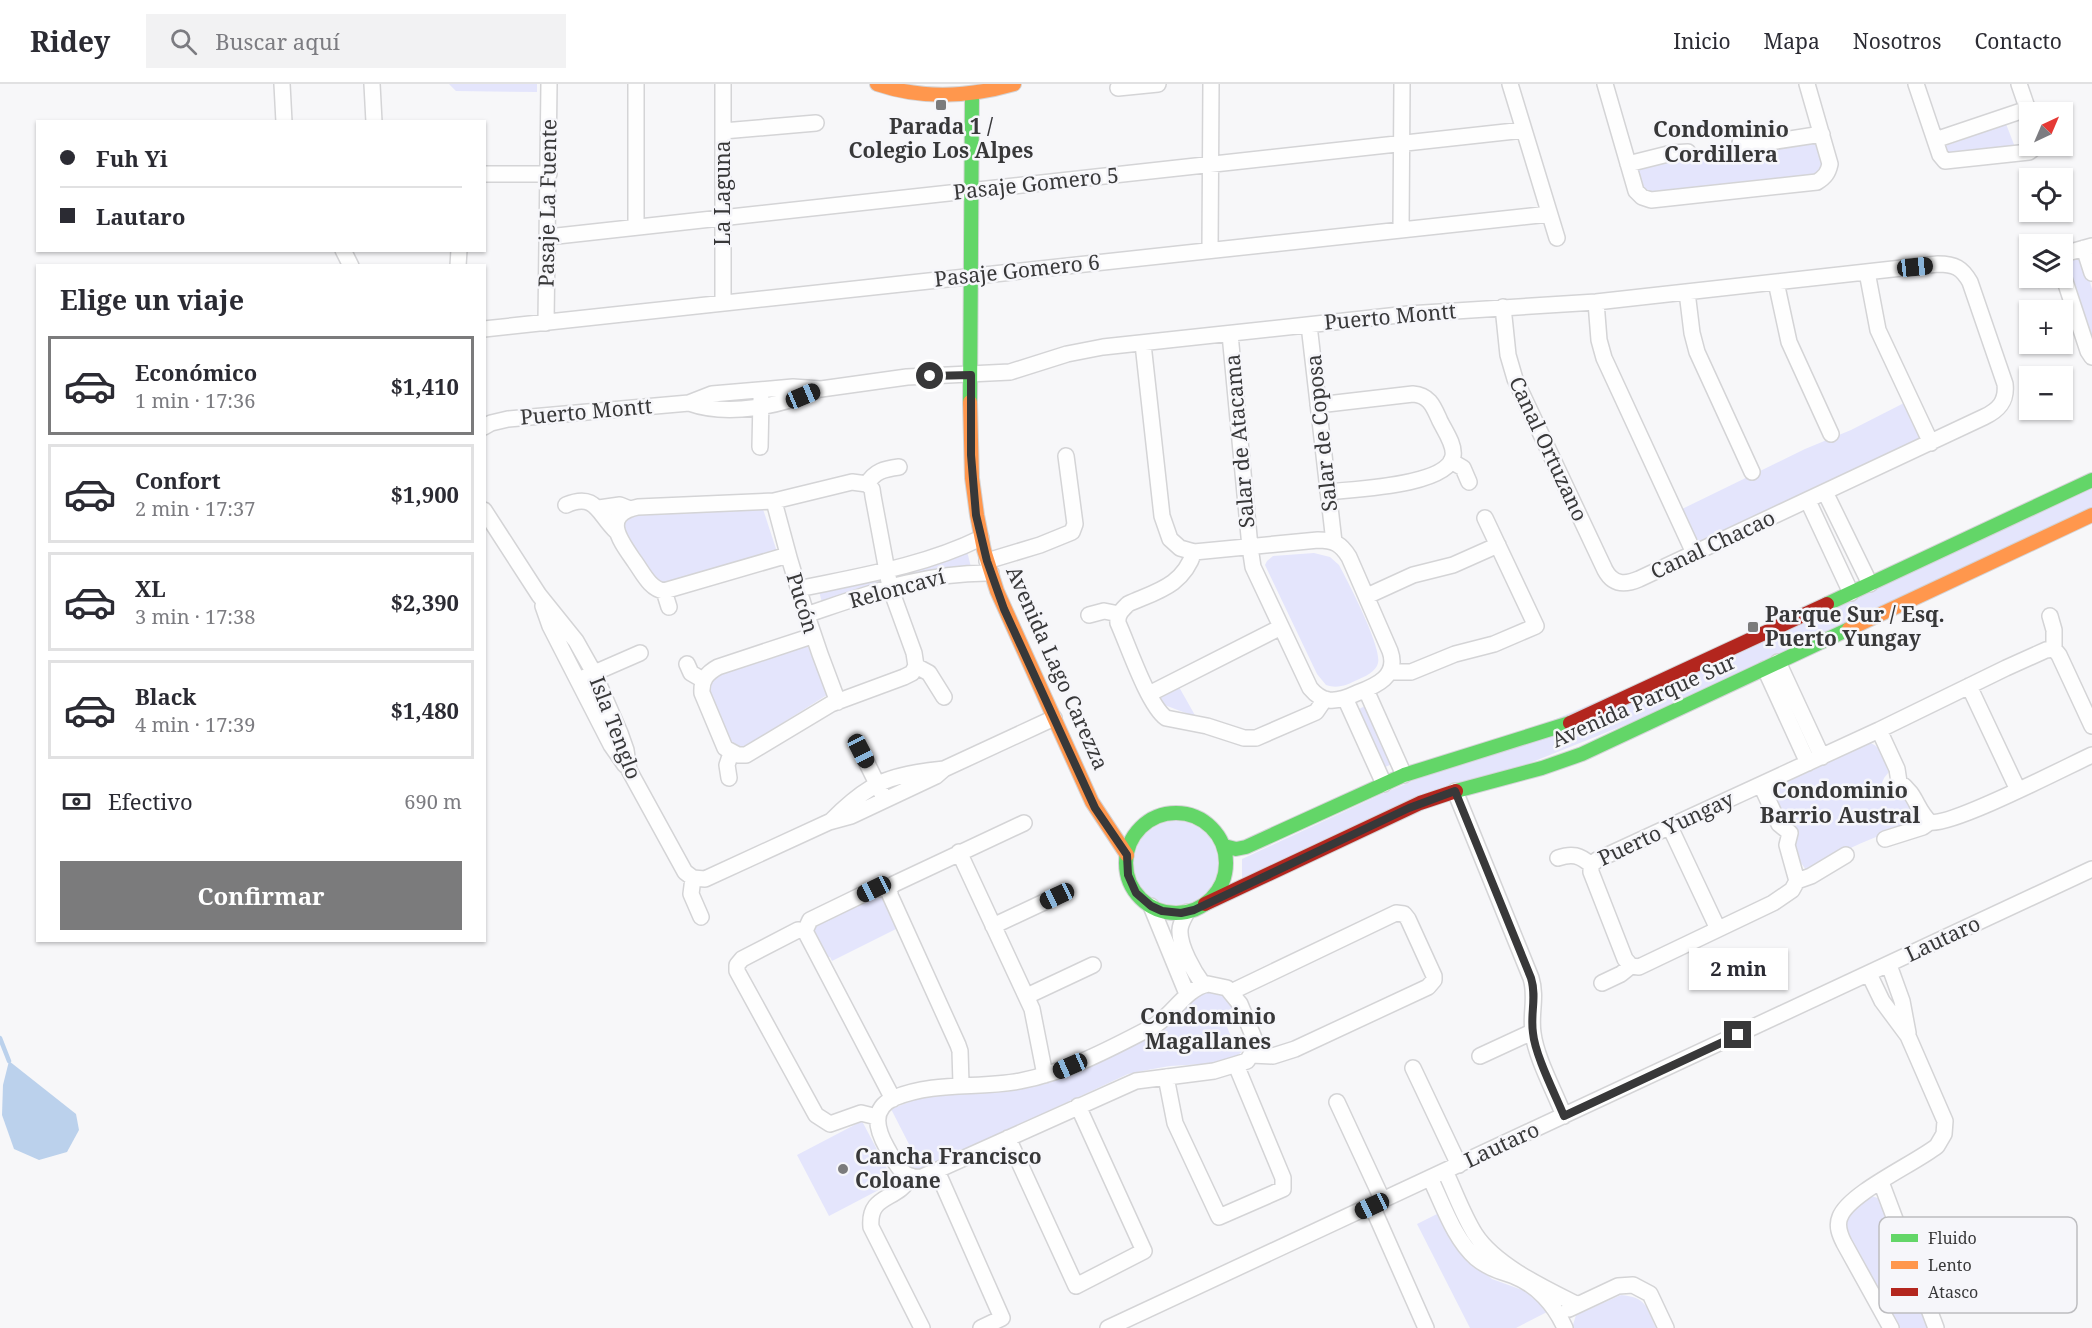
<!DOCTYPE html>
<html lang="es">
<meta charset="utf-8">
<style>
:root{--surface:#fff;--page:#f2f2f3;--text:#2b2b33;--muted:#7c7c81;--line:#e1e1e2;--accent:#7b7b7c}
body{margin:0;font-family:"Noto Serif",serif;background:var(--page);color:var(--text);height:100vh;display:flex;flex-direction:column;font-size:22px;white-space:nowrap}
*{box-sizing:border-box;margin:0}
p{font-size:20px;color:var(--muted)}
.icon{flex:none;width:33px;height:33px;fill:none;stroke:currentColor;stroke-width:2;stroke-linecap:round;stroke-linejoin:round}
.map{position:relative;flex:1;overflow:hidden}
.details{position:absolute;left:36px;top:180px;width:450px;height:678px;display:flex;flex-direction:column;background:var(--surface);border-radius:0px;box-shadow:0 2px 4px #0004}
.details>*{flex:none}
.top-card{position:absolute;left:36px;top:36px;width:450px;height:132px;border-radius:0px;box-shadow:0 2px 4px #0004;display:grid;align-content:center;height:132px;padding:0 24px;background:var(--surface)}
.needle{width:39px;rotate:44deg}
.fabs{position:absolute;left:2019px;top:18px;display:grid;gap:12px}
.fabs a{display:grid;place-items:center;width:54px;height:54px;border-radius:0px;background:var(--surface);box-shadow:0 2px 4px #0004;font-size:30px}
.end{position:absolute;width:27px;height:27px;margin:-14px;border:8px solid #383839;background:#fff;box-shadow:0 0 0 3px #fff}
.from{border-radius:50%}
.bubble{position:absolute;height:42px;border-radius:0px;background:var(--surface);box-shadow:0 2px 4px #0004;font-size:20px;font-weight:700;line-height:42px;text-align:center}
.car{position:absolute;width:18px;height:36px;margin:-18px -9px;border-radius:8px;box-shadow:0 0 4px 2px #0007;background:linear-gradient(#222 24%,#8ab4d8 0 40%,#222 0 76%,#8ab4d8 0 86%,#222 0)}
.top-card b{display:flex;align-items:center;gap:21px;height:57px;font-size:22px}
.top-card b+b{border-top:2px solid var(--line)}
.top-card i{width:15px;height:15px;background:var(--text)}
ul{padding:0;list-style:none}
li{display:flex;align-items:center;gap:18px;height:99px;margin:0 12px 9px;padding:0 12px;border:3px solid var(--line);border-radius:0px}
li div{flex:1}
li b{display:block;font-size:22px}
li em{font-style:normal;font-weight:700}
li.on{border-color:var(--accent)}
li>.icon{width:54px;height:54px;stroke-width:1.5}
h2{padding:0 24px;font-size:27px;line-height:72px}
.pay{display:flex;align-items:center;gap:15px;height:66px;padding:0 24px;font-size:22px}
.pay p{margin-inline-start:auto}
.cta{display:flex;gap:12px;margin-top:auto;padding:12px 24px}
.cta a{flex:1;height:69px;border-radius:0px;background:var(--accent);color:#fff;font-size:24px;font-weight:700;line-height:69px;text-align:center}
header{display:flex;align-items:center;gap:36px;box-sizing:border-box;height:84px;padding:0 30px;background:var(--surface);border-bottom:2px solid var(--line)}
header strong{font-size:28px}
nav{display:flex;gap:33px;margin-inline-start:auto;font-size:21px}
.search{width:420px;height:54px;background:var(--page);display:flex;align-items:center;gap:15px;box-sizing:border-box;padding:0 21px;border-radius:0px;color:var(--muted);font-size:22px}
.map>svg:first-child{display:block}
.green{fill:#e4e5fc}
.water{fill:#bbd1ec}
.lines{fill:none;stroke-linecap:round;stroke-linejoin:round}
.stream{stroke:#bbd1ec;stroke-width:4.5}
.street-casing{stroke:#d4d4d6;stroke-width:18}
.fast-casing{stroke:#d4d4d6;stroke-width:16}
.slow-casing{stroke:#d4d4d6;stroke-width:16}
.jam-casing{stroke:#d4d4d6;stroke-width:16}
.street{stroke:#fefefe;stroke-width:15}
.fast{stroke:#63d668;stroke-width:14}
.slow{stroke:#ff974d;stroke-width:14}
.jam{stroke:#b3261e;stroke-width:14}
.route{stroke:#383839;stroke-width:8}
.poi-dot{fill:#7b7b7c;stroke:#f6f6fa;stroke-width:2}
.labels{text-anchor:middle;stroke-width:5;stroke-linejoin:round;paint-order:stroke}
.poi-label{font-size:21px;font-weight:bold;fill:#383839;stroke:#f6f6fa;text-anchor:start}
.street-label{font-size:21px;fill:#383839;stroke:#f6f6fa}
.neighbourhood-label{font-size:22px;font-weight:bold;fill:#383839;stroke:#f6f6fa}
.key{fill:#f6f6fa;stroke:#bdbdc0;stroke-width:1.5}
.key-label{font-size:16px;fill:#383839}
</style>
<header>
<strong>Ridey</strong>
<div class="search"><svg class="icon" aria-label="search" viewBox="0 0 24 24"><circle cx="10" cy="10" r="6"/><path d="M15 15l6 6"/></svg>Buscar aquí</div>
<nav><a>Inicio</a><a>Mapa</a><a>Nosotros</a><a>Contacto</a></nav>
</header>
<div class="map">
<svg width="2092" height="1244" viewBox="0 0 2092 1244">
<rect width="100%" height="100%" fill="#f7f7f9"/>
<!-- green -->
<path class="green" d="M 449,0 L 537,0 L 537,8 L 456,7 Z
M 2006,40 L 2015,63 L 1947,70 L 1945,62 Z
M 1819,59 L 1825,80 L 1814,95 L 1643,109 L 1634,82 L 1670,73 L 1673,77 L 1755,72 L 1755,68 Z
M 2083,174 L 2092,205 L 2092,265 L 2065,178 Z
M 1904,319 L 1920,355 L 1696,460 L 1680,426 L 1805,365 L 1851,346 Z
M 2092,404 L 2092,423 L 1640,635 L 1242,794 L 1242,775 L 1382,710 Z
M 763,425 L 777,468 L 660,504 L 621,446 L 624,437 L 632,430 Z
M 967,467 L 971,483 L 899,495 L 895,492 Z
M 1314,469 L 1330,473 L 1339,481 C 1348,498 1382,563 1378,579 C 1376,588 1364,593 1357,596 C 1347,601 1338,605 1326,601 L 1317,590 L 1265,481 L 1267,477 L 1273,472 Z
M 880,493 L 882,498 L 822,519 L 819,507 Z
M 807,560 L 827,611 L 744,663 L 734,662 L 729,658 L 710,609 C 709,600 711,596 718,590 Z
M 1179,603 L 1196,633 L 1162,620 L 1159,615 Z
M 1365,622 L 1392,680 L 1383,684 L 1357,626 Z
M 1868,658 C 1881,662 1886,675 1889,688 C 1869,709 1898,710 1906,717 C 1912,721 1915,732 1918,739 C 1878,750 1843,766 1807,787 L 1798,775 L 1784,732 L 1774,710 L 1775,702 Z
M1134 779a42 42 0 1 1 84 0a42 42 0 1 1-84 0Z
M 876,808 L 884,811 L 900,843 L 832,877 L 830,873 L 825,874 L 809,844 Z
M 1206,908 L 1223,911 L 1233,924 L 1221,929 L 1233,957 L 1245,953 C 1246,961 1244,968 1236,972 C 1217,982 1191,980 1170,982 C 1156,984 1142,987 1128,990 L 923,1085 C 913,1085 908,1082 903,1073 L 913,1068 L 891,1025 L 925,1012 L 949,1009 L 1006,1008 L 1045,1000 L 1082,986 L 1163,947 L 1197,912 Z
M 862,1037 L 894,1098 L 829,1132 L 797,1071 Z
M 1871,1112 L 1881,1115 L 1931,1244 L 1897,1244 C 1887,1227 1837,1146 1845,1132 C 1850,1124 1864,1118 1871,1112 Z
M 1441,1128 L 1462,1170 L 1492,1195 L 1525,1207 L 1542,1221 L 1547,1228 L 1516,1244 L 1470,1244 L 1417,1140 Z
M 1621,1211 C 1646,1213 1647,1223 1656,1244 L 1572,1244 L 1576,1231 Z"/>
<!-- water -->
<path class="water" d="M 9,977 L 76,1030 L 79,1046 L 67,1068 L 39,1076 L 14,1065 L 2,1031 L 3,1001 Z"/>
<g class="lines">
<!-- stream -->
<path class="stream" d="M 0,954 L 9,977"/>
<defs>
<path id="street" d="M 282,0 L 284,38
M 372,0 L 374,38
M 1510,0 L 1557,154
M 1605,0 L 1636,107 L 1642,113 L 1651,116 L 1817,98 C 1825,93 1828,89 1830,80 L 1807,0
M 1916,0 L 1940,71 L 1945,77 L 2029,68 L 2037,62
M 2019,0 L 2030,32
M 1118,4 L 1158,0
M 723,47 L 816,39
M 1935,56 L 2027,25
M 1740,59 L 1770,58 L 1822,50
M 1628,80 L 1672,69 L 1688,68
M 484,90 L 549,90
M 636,143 L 636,0
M 1401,146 L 1402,0
M 548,153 L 1524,46
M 2084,164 L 2092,189
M 343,166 L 351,182
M 1210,166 L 1211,0
M 2062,177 L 2067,169 L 2092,162
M 458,182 L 459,166
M 1867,188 L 1878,246 L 1931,359
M 2062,188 L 2088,267 L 2092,273
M 1776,198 L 1789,258 L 1831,350
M 1687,208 L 1692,249 L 1697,268 L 1752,388
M 1596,218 L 1599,256 L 1604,274 L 1694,469
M 723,219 L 723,0
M 546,239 L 549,0
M 1309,241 L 1334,458
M 484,245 L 1549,130
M 1143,260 L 1162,432 L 1170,455 L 1180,464 L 1194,468 L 1318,456 C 1334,456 1341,460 1349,473 L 1390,567 C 1399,592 1376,602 1357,609 C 1348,613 1339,617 1329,616 C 1321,615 1315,610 1310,604 L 1253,483 L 1250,463 L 1230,250
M 689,319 C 728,333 781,322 817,306
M 1318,321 L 1413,310 C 1430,311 1434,324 1440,337 C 1445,347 1455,361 1453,372 C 1448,402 1353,405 1328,408
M 484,343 L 491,339 L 508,335 L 689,319 L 712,310 L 793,303 L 821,305 L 907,293 L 1010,288 L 1067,270 L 1103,263 L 1408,230 L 1596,218 L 1938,180 C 1955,180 1962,184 1970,198 L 2005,300 C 2007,317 1999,326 1984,333 L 1639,495 C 1625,501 1613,501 1605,486 L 1515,295 L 1508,271 L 1503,223
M 760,363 L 761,315
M 1451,377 L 1463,384 L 1469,398
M 867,400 L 872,405 L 873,412 L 890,503 L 914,569 L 916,582
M 867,400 C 875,387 884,385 899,383
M 1825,408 L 1870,500
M 774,417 C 791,486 812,552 838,618
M 1808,417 L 1851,509
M 566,421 C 596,408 598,430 616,447
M 599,424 L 620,421 L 630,425
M 484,426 L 539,511 L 576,557 L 594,589 L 620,649 L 626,666 L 629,686 L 685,788 L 693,794 L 705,795 L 829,738 L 851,732 L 936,692 L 944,685
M 1194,468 C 1183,502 1157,507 1128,520 C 1122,526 1117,530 1118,539 C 1128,561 1148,621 1166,634 L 1207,642 L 1244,654 L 1256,654 L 1316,628 L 1325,615
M 788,471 L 664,507 C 650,505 643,489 635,478 C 622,459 599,431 638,423 L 774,417 L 852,398 L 867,400
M 987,477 L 1040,461 L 1072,448 L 1075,440 L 1066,372
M 798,505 C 860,492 924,482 981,454
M 664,507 L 669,523
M 1367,512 L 1413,491 L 1453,481 L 1498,461
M 543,522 L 550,542 L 611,661 L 625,681
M 806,531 C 868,510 924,488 991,489
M 1089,531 L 1104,527 L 1119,530
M 2050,532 L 2054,546 L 2054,565 L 2059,571 L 2092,642
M 812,552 L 718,583 C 707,589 701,596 702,609 L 725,664 L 738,671 L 746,671 L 831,620 L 904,593 L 912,589 L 916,582
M 1778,578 L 1822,673
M 687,580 L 691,589 L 703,596
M 916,582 L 929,589 L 944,613
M 1765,585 L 1808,679
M 1390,588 L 1411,588 L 1455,570 L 1494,560 L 1536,542 L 1485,434
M 585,593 L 640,569
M 1969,602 L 2018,706
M 1366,606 L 1404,691
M 1149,610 L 1281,543
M 1345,614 L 1384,700
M 1879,646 L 1897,685 L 1899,698 C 1917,710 1916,726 1930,738
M 861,667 L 882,710
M 729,694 L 727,681 L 731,669
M 1761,701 L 1779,740 L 1790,749 L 1787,761 L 1797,797
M 1455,707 L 1531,894 C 1537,913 1530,930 1533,949 C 1536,974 1555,1008 1564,1032
M 831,737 C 843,725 856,713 871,704 C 889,692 923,687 944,685 L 1054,634
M 1670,743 L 1718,845
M 1885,755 L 1923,743 L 1930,738 C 1950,743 2066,683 2092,671
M 959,768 L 1032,925 L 1045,991
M 1558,774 C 1572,769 1580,771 1591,781
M 1591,781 L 1597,776 L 1879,646 L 2006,584 L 2046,566 L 2054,565
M 1591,781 L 1591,788 L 1625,875 L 1631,882
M 693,794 L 691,810 L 701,833
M 890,804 L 890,811 L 958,961 L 960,967 L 961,1000
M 890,804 L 894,800 L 1024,739
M 1151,822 L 1187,910
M 1187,828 C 1184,834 1180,840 1180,846 C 1179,862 1194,888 1203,900
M 993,842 L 1057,812
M 805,847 L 798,846 L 742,875 L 737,881 L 737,887 L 816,1031 L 830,1040 L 861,1029 L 877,1033
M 805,847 L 893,1015
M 805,847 L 810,836 L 874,805 L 890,804
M 1889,881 L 1902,917 L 1908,949
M 1869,890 L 1882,917 L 1908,952 L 1945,1037 L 1944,1050 L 1937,1062 C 1916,1079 1849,1109 1840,1133 C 1836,1142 1840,1151 1844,1159 L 1891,1244
M 1602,899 L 1621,890 L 1631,882 L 1639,883 L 1773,819 L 1792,806 L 1797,797 L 1811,792 L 1846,771
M 1208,900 L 1227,904 L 1240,920 L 1254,954 L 1254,966 L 1247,977 L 1214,987 L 1136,997 L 922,1093 C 902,1096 895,1078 887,1064 C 877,1046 870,1025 894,1014 C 935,997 978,1005 1020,997 C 1067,988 1112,964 1154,942 C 1174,930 1186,904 1208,900 Z
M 1231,908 L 1396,829 L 1404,830 L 1408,835 L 1434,892 L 1434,896 L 1428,903 L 1295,965 L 1273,972 L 1251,971
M 1027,912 L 1093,881
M 1480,972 L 1532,948
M 1413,984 L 1459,1081
M 1166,993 L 1175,1039 L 1219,1133 L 1283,1105 L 1283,1094 L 1236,981
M 1337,1018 L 1383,1117
M 1008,1054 L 1076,1202 L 1144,1167 L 1078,1022
M 937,1087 L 1002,1234 L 981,1244
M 1445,1087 C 1455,1108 1463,1131 1475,1150 C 1495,1181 1544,1204 1576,1220
M 911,1092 C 898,1118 868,1109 871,1143 L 922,1244
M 1430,1094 C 1443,1120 1454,1155 1476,1174 C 1488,1184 1500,1187 1514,1192 C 1537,1201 1555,1221 1565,1244
M 1881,1098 L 1936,1244
M 1372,1122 L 1426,1244
M 1569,1225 L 1618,1202 L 1633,1201 L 1650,1210 L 1666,1244
M 1108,1244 L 2092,785"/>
<path id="fast" d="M 970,318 L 972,10
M 1827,520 L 2092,396
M 1456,707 L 1542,684 L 1582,670 L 1849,545
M1126 779a50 50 0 1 1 100 0a50 50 0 1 1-100 0Z
M 1224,762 L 1236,765 L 1246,763 L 1404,691 L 1570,639"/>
<path id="slow" d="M 877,0 C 921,15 969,13 1014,0
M 970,318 L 972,394 L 977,431 L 984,466 L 997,507 L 1092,718 L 1127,771
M 1849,545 L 2092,431"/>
<path id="jam" d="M 1570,639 L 1827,520
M 1205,820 L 1420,719 L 1456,707"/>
</defs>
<!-- street casing -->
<use href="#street" class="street-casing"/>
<!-- fast casing -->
<use href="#fast" class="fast-casing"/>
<!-- slow casing -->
<use href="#slow" class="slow-casing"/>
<!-- jam casing -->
<use href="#jam" class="jam-casing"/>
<!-- street -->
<use href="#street" class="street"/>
<!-- fast -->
<use href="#fast" class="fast"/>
<!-- slow -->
<use href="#slow" class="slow"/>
<!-- jam -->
<use href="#jam" class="jam"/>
</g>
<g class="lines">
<!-- route -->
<path class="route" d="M 930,292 L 971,291 L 971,371 L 976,431 L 987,477 L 1004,525 L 1095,724 L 1127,771 L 1128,791 L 1136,809 L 1151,822 L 1162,827 L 1181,829 L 1194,826 L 1409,724 L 1455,707 L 1531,894 C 1537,913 1530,930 1533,949 C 1535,971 1555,1010 1564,1032 L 1738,951"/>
</g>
<!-- markers -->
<g class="poi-dot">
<rect x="935" y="15" width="12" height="12" rx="3"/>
<rect x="1747" y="537" width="12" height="12" rx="3"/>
<circle cx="843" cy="1085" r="6"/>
</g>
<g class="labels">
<!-- poi labels -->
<g class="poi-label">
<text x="941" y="50" text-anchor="middle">Parada 1 /<tspan x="941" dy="24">Colegio Los Alpes</tspan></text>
<text x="1765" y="538">Parque Sur / Esq.<tspan x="1765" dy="24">Puerto Yungay</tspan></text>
<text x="855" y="1080">Cancha Francisco<tspan x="855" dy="24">Coloane</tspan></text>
</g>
<!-- street labels -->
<g class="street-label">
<text transform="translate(1036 100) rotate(-6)" y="7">Pasaje Gomero 5</text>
<text transform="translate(723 109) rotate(-90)" y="7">La Laguna</text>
<text transform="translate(548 119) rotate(-89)" y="7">Pasaje La Fuente</text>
<text transform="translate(1017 187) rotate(-6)" y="7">Pasaje Gomero 6</text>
<text transform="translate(1390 233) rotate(-5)" y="7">Puerto Montt</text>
<text transform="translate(586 328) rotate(-5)" y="7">Puerto Montt</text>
<text transform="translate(1322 349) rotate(-96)" y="7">Salar de Coposa</text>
<text transform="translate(1240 357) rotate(-95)" y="7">Salar de Atacama</text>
<text transform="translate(1548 365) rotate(65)" y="7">Canal Ortuzano</text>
<text transform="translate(1713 461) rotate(-25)" y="7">Canal Chacao</text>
<text transform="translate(897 505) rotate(-15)" y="7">Reloncaví</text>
<text transform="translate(802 519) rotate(73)" y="7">Pucón</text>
<text transform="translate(1057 584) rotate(66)" y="7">Avenida Lago Carezza</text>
<text transform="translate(1644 617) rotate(-24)" y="7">Avenida Parque Sur</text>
<text transform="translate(615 644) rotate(69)" y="7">Isla Tenglo</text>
<text transform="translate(1666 745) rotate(-25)" y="7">Puerto Yungay</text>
<text transform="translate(1943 855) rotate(-25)" y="7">Lautaro</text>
<text transform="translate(1502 1061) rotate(-25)" y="7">Lautaro</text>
</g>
<!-- neighbourhood labels -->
<g class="neighbourhood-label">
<text x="1721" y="53">Condominio<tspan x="1721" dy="25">Cordillera</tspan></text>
<text x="1840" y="714">Condominio<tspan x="1840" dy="25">Barrio Austral</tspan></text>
<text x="1208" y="940">Condominio<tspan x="1208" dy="25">Magallanes</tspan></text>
</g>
</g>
<!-- legend -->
<rect x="1879" y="1133" width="198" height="96" rx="9" class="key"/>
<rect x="1891" y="1150" width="27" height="8" fill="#63d668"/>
<rect x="1891" y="1177" width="27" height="8" fill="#ff974d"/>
<rect x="1891" y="1204" width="27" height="8" fill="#b3261e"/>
<g class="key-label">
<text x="1928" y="1160">Fluido</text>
<text x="1928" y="1187">Lento</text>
<text x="1928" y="1214">Atasco</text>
</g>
</svg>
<div class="fabs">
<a><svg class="needle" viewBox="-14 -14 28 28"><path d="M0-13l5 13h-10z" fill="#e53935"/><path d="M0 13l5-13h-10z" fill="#7c7c81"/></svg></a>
<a><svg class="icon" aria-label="locate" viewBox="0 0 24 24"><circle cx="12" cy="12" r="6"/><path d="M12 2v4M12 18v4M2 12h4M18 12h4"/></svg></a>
<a><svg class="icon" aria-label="layers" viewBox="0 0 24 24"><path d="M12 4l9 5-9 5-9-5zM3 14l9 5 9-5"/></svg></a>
<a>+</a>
<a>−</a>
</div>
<i class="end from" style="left:930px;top:292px"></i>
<i class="end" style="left:1738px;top:951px"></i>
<div class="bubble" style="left:1689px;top:864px;width:99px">2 min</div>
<i class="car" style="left:1915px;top:183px;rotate:84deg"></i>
<i class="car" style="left:803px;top:312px;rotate:67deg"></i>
<i class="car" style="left:861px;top:667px;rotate:153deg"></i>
<i class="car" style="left:874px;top:805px;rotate:244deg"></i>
<i class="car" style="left:1057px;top:812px;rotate:245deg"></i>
<i class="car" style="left:1070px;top:982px;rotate:246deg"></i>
<i class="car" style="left:1372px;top:1122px;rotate:245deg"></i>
<div class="top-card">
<b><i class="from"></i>Fuh Yi</b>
<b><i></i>Lautaro</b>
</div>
<section class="details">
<h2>Elige un viaje</h2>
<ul>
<li class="on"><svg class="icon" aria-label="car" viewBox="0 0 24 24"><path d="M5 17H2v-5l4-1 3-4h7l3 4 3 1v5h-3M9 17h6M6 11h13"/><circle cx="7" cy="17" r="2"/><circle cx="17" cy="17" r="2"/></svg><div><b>Económico</b><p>1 min · 17:36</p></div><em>$1,410</em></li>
<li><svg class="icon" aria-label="car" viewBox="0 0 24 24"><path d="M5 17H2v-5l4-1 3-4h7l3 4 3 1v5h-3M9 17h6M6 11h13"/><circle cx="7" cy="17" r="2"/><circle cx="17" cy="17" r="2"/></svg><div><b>Confort</b><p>2 min · 17:37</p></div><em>$1,900</em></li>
<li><svg class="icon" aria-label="car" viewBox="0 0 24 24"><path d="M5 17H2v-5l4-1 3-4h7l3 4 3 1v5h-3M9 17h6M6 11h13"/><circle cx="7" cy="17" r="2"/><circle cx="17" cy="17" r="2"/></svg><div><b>XL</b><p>3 min · 17:38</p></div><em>$2,390</em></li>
<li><svg class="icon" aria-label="car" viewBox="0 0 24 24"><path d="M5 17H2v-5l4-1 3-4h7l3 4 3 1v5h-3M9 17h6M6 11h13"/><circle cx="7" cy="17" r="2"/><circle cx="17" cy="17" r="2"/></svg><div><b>Black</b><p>4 min · 17:39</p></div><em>$1,480</em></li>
</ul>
<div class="pay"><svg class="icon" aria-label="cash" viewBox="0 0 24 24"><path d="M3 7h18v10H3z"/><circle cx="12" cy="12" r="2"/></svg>Efectivo<p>690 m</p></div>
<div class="cta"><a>Confirmar</a></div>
</section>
</div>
